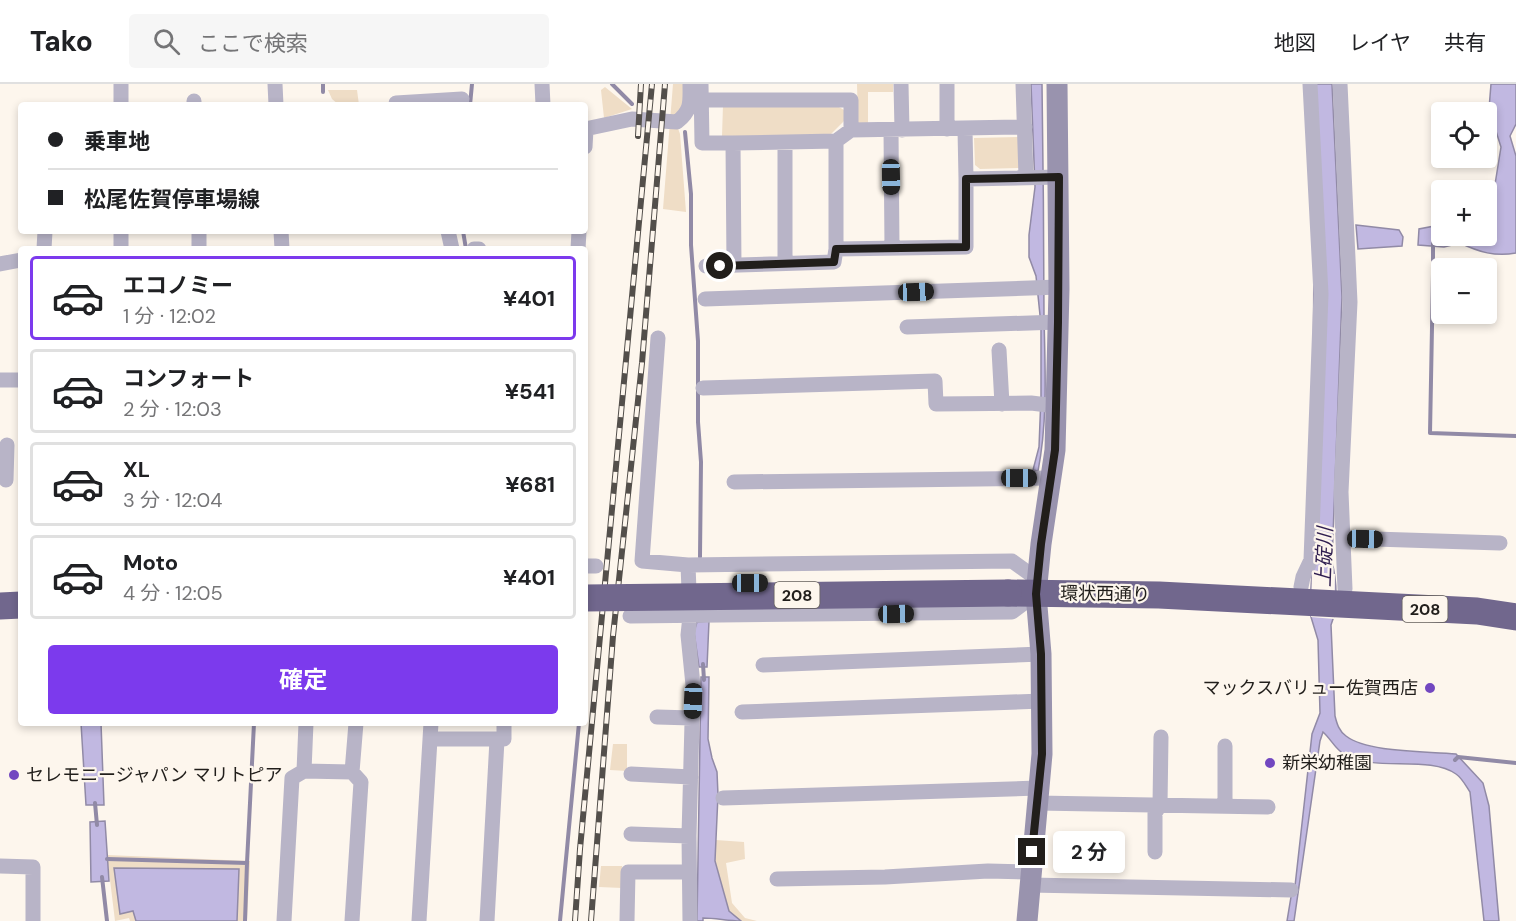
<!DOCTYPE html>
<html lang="ja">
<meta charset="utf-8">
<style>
:root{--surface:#fff;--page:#f6f6f6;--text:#202124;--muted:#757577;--line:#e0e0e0;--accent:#7c3aed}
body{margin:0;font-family:"DM Sans","Noto Sans JP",sans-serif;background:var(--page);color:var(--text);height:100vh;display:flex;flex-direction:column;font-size:22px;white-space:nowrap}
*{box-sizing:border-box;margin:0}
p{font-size:20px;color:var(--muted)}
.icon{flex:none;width:33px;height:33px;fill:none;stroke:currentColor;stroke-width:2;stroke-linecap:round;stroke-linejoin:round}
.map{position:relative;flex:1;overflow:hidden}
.sheet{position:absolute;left:18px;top:162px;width:570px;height:480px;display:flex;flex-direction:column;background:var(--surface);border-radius:6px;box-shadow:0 3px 9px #0003}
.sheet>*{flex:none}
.banner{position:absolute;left:18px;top:18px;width:570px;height:132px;border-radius:6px;box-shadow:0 3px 9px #0003;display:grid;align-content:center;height:132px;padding:0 30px;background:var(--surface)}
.fabs{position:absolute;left:1431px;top:18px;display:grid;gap:12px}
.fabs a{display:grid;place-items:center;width:66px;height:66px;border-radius:6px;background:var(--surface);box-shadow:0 3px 9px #0003;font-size:30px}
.end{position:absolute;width:27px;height:27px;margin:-14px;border:8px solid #211e1b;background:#fff;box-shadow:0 0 0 3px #fff}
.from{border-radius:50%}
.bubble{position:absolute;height:42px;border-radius:6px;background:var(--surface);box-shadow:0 3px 9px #0003;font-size:20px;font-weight:700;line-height:42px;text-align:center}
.car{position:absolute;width:18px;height:36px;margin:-18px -9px;border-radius:8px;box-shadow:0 0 4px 2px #0007;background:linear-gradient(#222 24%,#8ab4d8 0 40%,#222 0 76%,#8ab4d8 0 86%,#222 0)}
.banner b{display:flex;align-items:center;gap:21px;height:57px;font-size:22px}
.banner b+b{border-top:2px solid var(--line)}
.banner i{width:15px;height:15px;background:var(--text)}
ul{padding:10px 0 0;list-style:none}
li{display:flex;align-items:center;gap:18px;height:84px;margin:0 12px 9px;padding:0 18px;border:3px solid var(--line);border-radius:6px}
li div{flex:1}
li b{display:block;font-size:22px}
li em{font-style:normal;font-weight:700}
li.active{border-color:var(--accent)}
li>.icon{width:54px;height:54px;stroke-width:1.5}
.primary-button{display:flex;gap:12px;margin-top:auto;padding:12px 30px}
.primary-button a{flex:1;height:69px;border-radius:6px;background:var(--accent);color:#fff;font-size:24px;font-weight:700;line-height:69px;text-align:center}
header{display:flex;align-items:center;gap:36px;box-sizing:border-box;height:84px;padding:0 30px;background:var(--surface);border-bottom:2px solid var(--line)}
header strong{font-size:28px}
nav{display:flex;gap:33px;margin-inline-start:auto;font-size:21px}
.search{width:420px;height:54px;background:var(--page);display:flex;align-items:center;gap:15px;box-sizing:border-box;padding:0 21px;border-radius:6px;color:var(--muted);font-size:22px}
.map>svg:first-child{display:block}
.green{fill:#efddc6}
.water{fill:#c1b8e1;stroke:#918aa6;stroke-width:1.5}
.pier{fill:#fdf6ed}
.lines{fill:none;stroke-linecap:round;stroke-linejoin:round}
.stream{stroke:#918aa6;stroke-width:4}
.street{stroke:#b8b4c7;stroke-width:15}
.secondary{stroke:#9993ae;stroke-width:21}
.highway{stroke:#71678d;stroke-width:27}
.rail-casing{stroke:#534f4b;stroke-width:6}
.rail{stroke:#fdf6ed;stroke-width:4;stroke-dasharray:11;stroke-linecap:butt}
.highway-bridge{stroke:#71678d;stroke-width:27}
.route{stroke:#211e1b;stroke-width:8}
.poi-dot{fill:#7247c0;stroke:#fdf6ed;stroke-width:2}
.labels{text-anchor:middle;stroke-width:4.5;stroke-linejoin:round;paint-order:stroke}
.shield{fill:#fdf6ed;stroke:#635f5a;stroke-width:1.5}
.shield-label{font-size:16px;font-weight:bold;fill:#211e1b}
.street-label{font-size:18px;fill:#211e1b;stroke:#fdf6ed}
.poi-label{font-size:18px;fill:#211e1b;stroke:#fdf6ed;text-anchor:start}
.water-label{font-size:20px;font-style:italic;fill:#2e1d4f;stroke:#fdf6ed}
</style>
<header>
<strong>Tako</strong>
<div class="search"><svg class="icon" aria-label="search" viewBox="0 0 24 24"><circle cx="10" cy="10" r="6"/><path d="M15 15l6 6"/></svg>ここで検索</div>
<nav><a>地図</a><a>レイヤ</a><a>共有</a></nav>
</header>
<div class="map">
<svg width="1516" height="837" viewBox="0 0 1516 837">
<rect width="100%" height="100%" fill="#fdf6ed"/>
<!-- green -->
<path class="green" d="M 673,0 L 683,0 L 683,24 L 674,33 L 680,50 L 686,128 L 663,125 Z
M 857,0 L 893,0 L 893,8 L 868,8 L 868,40 L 858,40 Z
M 605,3 L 632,25 L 604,34 L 601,6 Z
M 328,6 L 357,6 L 359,21 L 339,21 L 332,15 Z
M 834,20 L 844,26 L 844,37 L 829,52 L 722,52 L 723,21 Z
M 1018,53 L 1019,84 L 980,85 L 975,81 L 974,54 Z
M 613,660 L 627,660 L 627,687 L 610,686 Z
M 716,756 L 744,758 L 745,775 L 726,779 L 732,819 L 745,834 L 757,837 L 741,837 L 729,827 L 715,777 Z
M 107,771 L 250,777 L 247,837 L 130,837 L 129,834 L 115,837 Z
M 601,782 L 622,782 L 622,804 L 599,803 Z"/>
<!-- water -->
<path class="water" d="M 1031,0 L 1042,0 C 1043,77 1044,155 1044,232 C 1045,284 1048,336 1038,387 L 1033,386 L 1039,363 L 1041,312 L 1041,241 L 1036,192 L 1029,173 L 1029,151 L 1035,103 Z
M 1315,0 L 1332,0 L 1342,213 L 1332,478 C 1337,497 1338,523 1331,541 L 1335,632 C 1337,640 1339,647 1346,652 C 1368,669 1427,667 1456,670 L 1483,699 L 1489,722 L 1499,837 L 1484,837 L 1470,708 C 1466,702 1462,694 1456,690 C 1429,671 1375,688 1345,671 C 1335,665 1331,655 1323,648 L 1320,657 L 1294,837 L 1287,837 L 1291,813 L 1295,802 L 1312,650 L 1320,629 L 1318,556 L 1311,533 L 1310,519 L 1312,488 Z
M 1491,0 L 1516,0 L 1516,40 L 1510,52 L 1516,72 L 1516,169 C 1495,173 1479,168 1460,159 L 1444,163 L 1418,161 L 1419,145 L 1440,141 L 1442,152 L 1486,152 L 1487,126 L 1492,119 L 1501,63 L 1489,25 Z
M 1356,141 L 1399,146 L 1403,153 L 1402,162 L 1358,165 Z
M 709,537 L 707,583 L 699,583 L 694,548 L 697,538 Z
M 701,593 L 709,593 L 708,655 L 712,674 L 717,688 L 718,711 L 715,777 L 729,827 L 741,837 C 728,837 716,834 703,834 L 703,837 L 697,837 Z
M 81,639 L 101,639 L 104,721 L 86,721 Z
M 105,737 L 109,797 L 91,798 L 90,738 Z
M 114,784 L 239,785 L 237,837 L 136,837 L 133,827 L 120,830 Z"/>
<!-- pier -->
<path class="pier" d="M 1312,488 L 1335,490 L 1334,535 L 1311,533 Z"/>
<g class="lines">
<!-- stream -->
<path class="stream" d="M 323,0 L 323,8
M 612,0 L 632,20
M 470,21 L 472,0
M 685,48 L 691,110 L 691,161 L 698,257 L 698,338 L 701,378 L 700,473
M 463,147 L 466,165
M 1433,176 L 1433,159
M 1433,190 L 1430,349 L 1516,352
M 585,564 L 585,568
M 703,580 L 704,596
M 1455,676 L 1458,673 L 1516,679
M 95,719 L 97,741
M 107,775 L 247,779 L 245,837
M 247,779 L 254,639
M 102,793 L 107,837
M 560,837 L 579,639"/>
<!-- street -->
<path class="street" d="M 275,0 L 276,21
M 542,0 L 543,21
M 701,0 L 702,59 L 733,59
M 901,0 L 902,46
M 947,0 L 947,45
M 1023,0 L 1026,93
M 1340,0 L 1350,218 L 1341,408 L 1345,505
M 702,16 L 851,16 L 851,46
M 194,17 L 194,21
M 396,19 L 462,15
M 121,21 L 121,0
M 585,45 L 632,35 L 677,38 C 692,26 690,18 690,0
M 965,45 L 966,95
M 891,46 L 892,164
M 836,57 L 851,46 L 1025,43
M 785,59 L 785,179
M 585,63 L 586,45
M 199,147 L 199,165
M 281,147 L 282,165
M 448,147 L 452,165
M 44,165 L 45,147
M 121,165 L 121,147
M 474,165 L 479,165
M 578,165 L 579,147
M 0,180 L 21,176
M 734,181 L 733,59 L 836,57 L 836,165
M 706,182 L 834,178 L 836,165 L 966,163 L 966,95 L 1059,93
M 705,215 L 1059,203
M 907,243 L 1058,238
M 658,254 L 642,477 L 688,481 L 1012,477 L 1037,495
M 999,266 L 1002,320
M 0,296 L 21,296
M 703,304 L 935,297 L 936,320 L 1031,319 L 1056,322
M 6,396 L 7,361
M 734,398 L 1051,394
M 1343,454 L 1500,459
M 688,481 L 690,532 L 688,551 L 693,601 L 689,752 L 690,837
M 585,482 L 596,482
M 1301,503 L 1303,493 L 1311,476 L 1321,210 L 1310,0
M 630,532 L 1012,528 L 1036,510
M 763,581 L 1041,570
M 742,628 L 1042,617
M 657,633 L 692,634
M 430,655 L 504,655 L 504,639
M 304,687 L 352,688
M 631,690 L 691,693
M 723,714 L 1038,704
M 1037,719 L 1268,723
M 1225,722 L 1225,662
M 631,750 L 689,752
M 1155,768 L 1155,729 L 1160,721 L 1161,653
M 0,782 L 33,783 L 33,837
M 777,795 L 885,793 L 988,787 L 1030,788
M 1029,801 L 1291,806
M 284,837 L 292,694 L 304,687 L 306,639
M 352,837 L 361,698 L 352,688 L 356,639
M 419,837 L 431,639
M 487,837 L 497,656
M 627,837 L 628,788 L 689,788"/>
<!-- secondary -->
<path class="secondary" d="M 1027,837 L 1042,670 L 1041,570 L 1036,510 L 1041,460 L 1055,366 L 1059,205 L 1057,0"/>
<!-- highway -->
<path class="highway" d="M 1008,509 L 1159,511 L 1477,527 L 1516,533
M 0,522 L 21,521"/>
<defs>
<path id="rail" d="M 638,52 L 641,0
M 575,837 L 580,765 L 652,0
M 591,837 L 613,552 L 642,279 L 665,0"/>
</defs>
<!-- rail casing -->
<use href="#rail" class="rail-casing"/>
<!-- rail -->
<use href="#rail" class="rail"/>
<!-- highway-bridge -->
<path class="highway-bridge" d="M 585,514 L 1008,509"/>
</g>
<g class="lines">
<!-- route -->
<path class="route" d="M 720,182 L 834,178 L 836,165 L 966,163 L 966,95 L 1059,93 L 1058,238 L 1055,366 L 1041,460 L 1036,510 L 1041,570 L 1042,670 L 1032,768"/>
</g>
<!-- markers -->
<g class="poi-dot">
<circle cx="1430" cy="604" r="6"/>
<circle cx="1270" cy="679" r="6"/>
<circle cx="14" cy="691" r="6"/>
</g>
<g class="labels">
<!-- shield labels -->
<g class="shield">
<rect x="774.5" y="498" width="45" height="26" rx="4.5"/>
<rect x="1402.5" y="512" width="45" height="26" rx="4.5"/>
</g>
<g class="shield-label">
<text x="797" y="517">208</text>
<text x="1425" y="531">208</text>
</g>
<!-- street labels -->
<g class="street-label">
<text transform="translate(1105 510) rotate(1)" y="6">環状西通り</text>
</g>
<!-- poi labels -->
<g class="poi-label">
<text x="1418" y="610" text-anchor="end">マックスバリュー佐賀西店</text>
<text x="1282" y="685">新栄幼稚園</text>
<text x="26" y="697">セレモニージャパン マリトピア</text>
</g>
<!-- water labels -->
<g class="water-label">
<text transform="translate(1324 473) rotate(-88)" y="7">上碇川</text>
</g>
</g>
</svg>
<div class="fabs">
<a><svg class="icon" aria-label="locate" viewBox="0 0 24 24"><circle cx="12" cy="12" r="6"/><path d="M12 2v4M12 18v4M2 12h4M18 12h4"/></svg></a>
<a>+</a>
<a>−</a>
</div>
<i class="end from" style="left:720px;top:182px"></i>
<i class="end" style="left:1032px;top:768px"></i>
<div class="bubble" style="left:1053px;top:747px;width:72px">2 分</div>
<i class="car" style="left:891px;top:93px;rotate:179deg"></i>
<i class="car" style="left:916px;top:208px;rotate:88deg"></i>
<i class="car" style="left:1019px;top:394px;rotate:90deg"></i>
<i class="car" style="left:1365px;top:455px;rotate:91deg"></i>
<i class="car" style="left:750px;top:499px;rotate:90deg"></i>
<i class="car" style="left:896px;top:530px;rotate:89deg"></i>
<i class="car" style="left:693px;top:617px;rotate:182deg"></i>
<div class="banner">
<b><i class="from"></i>乗車地</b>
<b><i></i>松尾佐賀停車場線</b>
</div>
<section class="sheet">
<ul>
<li class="active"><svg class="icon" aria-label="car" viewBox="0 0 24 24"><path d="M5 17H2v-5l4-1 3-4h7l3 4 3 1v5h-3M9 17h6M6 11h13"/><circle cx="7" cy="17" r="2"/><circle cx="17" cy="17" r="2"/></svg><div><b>エコノミー</b><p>1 分 · 12:02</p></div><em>¥401</em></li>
<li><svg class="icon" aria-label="car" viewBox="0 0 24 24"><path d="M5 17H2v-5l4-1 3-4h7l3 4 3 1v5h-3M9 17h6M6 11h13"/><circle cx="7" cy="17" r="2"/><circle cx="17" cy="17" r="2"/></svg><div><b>コンフォート</b><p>2 分 · 12:03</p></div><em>¥541</em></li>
<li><svg class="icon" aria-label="car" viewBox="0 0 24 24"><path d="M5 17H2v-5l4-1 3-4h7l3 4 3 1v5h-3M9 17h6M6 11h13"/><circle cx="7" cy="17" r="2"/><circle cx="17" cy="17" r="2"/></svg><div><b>XL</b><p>3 分 · 12:04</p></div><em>¥681</em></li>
<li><svg class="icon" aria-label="car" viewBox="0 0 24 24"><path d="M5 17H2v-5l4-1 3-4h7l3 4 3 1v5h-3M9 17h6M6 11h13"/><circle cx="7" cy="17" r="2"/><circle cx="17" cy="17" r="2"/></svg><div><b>Moto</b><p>4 分 · 12:05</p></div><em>¥401</em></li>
</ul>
<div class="primary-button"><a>確定</a></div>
</section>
</div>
